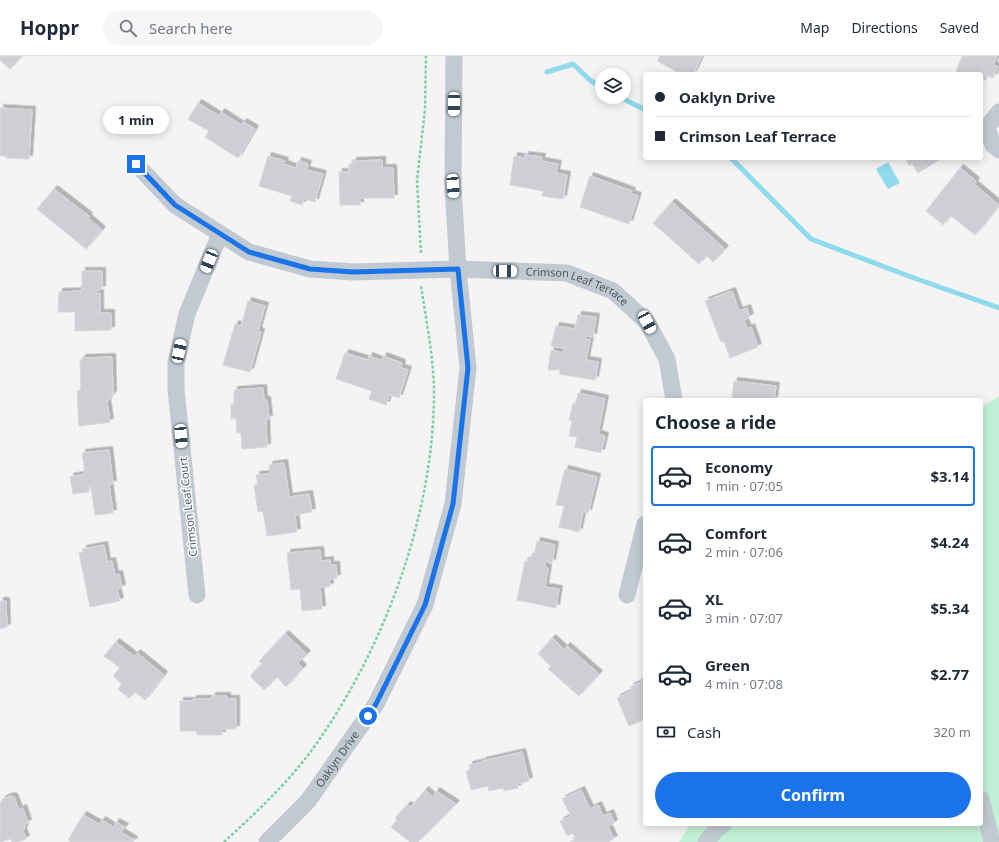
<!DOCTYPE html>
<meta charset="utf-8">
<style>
:root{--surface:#fff;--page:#f6f6f7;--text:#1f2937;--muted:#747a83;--line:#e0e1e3;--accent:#1a73e8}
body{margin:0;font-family:"Noto Sans",sans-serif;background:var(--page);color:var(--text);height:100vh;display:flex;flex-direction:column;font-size:15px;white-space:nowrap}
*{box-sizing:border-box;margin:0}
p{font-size:13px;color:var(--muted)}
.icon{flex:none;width:22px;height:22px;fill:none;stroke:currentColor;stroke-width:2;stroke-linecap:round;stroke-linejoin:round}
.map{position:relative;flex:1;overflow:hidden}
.side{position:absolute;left:643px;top:342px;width:340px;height:428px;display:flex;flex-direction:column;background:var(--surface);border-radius:4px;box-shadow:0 2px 10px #0003}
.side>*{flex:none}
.banner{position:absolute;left:643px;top:16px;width:340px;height:88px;border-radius:4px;box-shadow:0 2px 10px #0003;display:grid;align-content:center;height:88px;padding:0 12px;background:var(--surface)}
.controls{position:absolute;left:595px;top:12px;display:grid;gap:8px}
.controls a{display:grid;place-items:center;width:36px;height:36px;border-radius:50%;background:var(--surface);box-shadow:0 2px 10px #0003;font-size:20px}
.end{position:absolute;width:18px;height:18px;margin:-9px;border:5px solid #1a73e8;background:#fff;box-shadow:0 0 0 2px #fff}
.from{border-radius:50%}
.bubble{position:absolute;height:28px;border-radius:14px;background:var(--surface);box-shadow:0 2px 10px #0003;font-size:13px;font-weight:700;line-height:28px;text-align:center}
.car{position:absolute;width:12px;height:24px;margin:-12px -6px;border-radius:5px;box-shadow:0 0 3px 1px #0007;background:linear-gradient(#fff 24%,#345 0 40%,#fff 0 76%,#345 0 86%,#fff 0)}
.banner b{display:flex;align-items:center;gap:14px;height:38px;font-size:15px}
.banner b+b{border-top:1px solid var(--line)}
.banner i{width:10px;height:10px;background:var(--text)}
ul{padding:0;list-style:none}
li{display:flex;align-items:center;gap:12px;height:60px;margin:0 8px 6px;padding:0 4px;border:2px solid transparent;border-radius:4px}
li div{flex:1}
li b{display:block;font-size:15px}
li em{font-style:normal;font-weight:700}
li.active{border-color:var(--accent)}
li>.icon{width:36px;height:36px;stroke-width:1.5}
h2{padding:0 12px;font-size:18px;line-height:48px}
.pay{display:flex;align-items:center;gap:10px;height:44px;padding:0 12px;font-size:15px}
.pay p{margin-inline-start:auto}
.primary-button{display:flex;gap:8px;margin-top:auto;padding:8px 12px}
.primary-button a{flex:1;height:46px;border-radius:24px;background:var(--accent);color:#fff;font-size:16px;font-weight:700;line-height:46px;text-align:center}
header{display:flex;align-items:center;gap:24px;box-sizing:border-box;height:56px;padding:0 20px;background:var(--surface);border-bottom:1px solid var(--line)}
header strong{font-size:19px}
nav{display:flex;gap:22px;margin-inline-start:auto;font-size:14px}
.search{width:280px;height:36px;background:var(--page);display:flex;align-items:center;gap:10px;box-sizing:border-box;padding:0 14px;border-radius:22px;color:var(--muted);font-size:15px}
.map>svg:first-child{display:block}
.green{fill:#c3f1d5}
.water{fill:#90daee}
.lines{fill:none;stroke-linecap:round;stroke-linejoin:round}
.stream{stroke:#90daee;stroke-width:5}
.building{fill:#cdcfd5;stroke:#d7d9de;filter:url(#shadow)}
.path{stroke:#7ad0a6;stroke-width:2.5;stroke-dasharray:3 2;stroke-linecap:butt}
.minor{stroke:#c1cad2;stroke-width:17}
.route{stroke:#1a73e8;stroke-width:5}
.labels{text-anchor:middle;stroke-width:3;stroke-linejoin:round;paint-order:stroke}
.street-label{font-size:11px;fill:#4a5661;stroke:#fff}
</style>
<header>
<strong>Hoppr</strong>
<div class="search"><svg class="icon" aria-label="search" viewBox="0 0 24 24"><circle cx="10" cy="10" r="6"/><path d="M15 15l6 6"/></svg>Search here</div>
<nav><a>Map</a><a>Directions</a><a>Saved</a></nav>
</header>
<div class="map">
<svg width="999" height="786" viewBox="0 0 999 786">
<defs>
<filter id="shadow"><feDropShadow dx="3.5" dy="-3.5" stdDeviation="0" flood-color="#0004"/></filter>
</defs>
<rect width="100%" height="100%" fill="#f5f3f3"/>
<!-- green -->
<path class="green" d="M 999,340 L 999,786 L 679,786 L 690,768 L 981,768 L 981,352 Z"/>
<!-- water -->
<path class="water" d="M 888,106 L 900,127 L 888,133 L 876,113 Z"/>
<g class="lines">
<!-- stream -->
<path class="stream" d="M 547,16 L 573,8 L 591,25 L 602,31
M 620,41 L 645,54
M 731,102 L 811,183 L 914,222 L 999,252"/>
</g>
<!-- building -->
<path class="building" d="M 0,0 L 22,0 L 10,13 L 0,4 Z
M 660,0 L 702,0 L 693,18 L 689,18 L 684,15 L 681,18 L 657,5 Z
M 962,0 L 997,0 L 993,9 L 998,11 L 993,22 L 985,19 L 981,28 L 981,18 L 955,18 Z
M 198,47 L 219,60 L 221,56 L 241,69 L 243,66 L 255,73 L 238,102 L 205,81 L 209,75 L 188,63 Z
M 0,52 L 32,54 L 29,103 L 6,102 L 6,100 L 0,100 Z
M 525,99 L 542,101 L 541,105 L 558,108 L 556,117 L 567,119 L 563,143 L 542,140 L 543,135 L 510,129 L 514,100 L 525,102 Z
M 268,100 L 285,105 L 284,108 L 296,112 L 298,105 L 308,108 L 306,114 L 323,118 L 315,146 L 304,143 L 302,149 L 290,145 L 292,140 L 259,130 Z
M 906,102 L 942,102 L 918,117 L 912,108 L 909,110 Z
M 382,104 L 382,112 L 393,112 L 394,142 L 360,142 L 360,149 L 340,149 L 339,116 L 349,116 L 349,108 L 353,108 L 353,105 Z
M 960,112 L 976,125 L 974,128 L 999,149 L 975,179 L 950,159 L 943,169 L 926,155 Z
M 590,120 L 632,135 L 631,138 L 638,140 L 629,168 L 580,151 Z
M 54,133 L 89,160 L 88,162 L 102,174 L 86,193 L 37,153 Z
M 672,146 L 725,193 L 713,206 L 706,199 L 699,208 L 653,167 Z
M 82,215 L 102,215 L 102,233 L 97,234 L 96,238 L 100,237 L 100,257 L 111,257 L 111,274 L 75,275 L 75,256 L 58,256 L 59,236 L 82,235 Z
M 732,235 L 739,255 L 747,252 L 750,261 L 744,264 L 748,273 L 751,271 L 758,291 L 730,302 L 724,285 L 721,286 L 705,245 Z
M 248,245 L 265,250 L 258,275 L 261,276 L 250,316 L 223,309 L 235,268 L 241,270 Z
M 578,259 L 596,261 L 593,281 L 586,280 L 585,283 L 590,284 L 586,304 L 598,306 L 595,324 L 559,318 L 560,314 L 548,314 L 551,294 L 563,297 L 564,292 L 551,290 L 556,270 L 575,273 Z
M 345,297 L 368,304 L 369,300 L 382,305 L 383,300 L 402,307 L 401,312 L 408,314 L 399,342 L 389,339 L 386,349 L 369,343 L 372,335 L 336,323 Z
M 112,301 L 113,338 L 107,346 L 110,366 L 105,367 L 79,370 L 77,335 L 81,334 L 80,304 L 82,304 L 82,302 Z
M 734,325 L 776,330 L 774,344 L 732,344 Z
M 263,332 L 264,344 L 267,344 L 269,363 L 266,363 L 267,391 L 242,393 L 241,377 L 237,377 L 236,362 L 231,363 L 231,349 L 234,348 L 234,334 Z
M 578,337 L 605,343 L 598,378 L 605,380 L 601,397 L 575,391 L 577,381 L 569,380 L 572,365 L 569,364 L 573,347 L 576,348 Z
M 109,394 L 113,428 L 109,428 L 113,457 L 95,459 L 91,430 L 89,430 L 89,436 L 73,438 L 70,421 L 85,418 L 82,397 Z
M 284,407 L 289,441 L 309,438 L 312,456 L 295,459 L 297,476 L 267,480 L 263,455 L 258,456 L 254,429 L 258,429 L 256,419 L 270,418 L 269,409 Z
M 565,413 L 597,421 L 588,457 L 583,455 L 579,476 L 559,471 L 564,450 L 556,449 Z
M 537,485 L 555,489 L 552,507 L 545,506 L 545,511 L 548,512 L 545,531 L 559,533 L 556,552 L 517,544 L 525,505 L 529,506 L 530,500 L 534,501 Z
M 104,489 L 107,506 L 112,505 L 115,519 L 119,518 L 122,532 L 117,533 L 120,545 L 90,551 L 79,497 L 84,496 L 83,493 Z
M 320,494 L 321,505 L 330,504 L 330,509 L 336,509 L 337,522 L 329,523 L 330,531 L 320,531 L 322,553 L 302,555 L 300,533 L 291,534 L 287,497 Z
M 0,545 L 6,545 L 7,571 L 0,573 Z
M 285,578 L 307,598 L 298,607 L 303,612 L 286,631 L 277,621 L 264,634 L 250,620 L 262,608 L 259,605 Z
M 552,582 L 564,593 L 567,590 L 599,618 L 579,640 L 548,613 L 551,610 L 538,598 Z
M 116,586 L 134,600 L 137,597 L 164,619 L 145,644 L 135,636 L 129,642 L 118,633 L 122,628 L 113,620 L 120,612 L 104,600 Z
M 645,624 L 645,663 L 629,670 L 617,642 L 632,635 L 630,631 Z
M 212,640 L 227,640 L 227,643 L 236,643 L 236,673 L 222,673 L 222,679 L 197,679 L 197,675 L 180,675 L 180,645 L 193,645 L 193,643 L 212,643 Z
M 522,696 L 529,725 L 517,728 L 518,732 L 504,735 L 503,732 L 489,735 L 488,730 L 471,734 L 466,715 L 470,714 L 469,709 L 483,706 L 482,705 Z
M 425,734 L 433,741 L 436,735 L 456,748 L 418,786 L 410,786 L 391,771 L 397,764 L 395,762 L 407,749 L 411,751 Z
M 581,734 L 590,753 L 598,749 L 603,760 L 610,757 L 614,767 L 608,771 L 614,783 L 607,786 L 570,786 L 576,783 L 573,777 L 567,780 L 560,765 L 571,760 L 562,743 Z
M 10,740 L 14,741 L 19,754 L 23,752 L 28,767 L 24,768 L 25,771 L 23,775 L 26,783 L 18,786 L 12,786 L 11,783 L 0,786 L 0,747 L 3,743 Z
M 83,759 L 99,768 L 102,764 L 113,771 L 116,766 L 125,771 L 121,776 L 134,784 L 133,786 L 71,786 L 68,784 Z"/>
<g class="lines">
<!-- path -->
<path class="path" d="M 421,197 L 417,125 L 425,53 L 426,0
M 224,786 C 258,755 293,722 319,684 C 388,584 435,453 434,332 C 433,298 426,263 421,230"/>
<!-- minor -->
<g class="minor">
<path d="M 999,56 L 987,71 L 993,89 L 999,94"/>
<path id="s1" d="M 136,108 L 175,149 L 249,196 L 310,213 L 353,216 L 458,213 L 567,217 L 613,235 L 647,266 L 667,303 L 674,344"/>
<path d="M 197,539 L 176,333 L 176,307 L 187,258 L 220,178"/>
<path d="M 627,539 L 645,468"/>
<path d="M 981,743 L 992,786"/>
<path id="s2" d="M 267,786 L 308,745 L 376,648 L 425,549 L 453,448 L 468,312 L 458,213 L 453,131 L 454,0"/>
<path d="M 706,786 L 718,772 L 724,768"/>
</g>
</g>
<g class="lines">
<!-- route -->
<path class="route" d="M 136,108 L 175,149 L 249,196 L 310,213 L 353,216 L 458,213 L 468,312 L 453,448 L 425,549 L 376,648 L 368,660"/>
</g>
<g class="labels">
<!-- street labels -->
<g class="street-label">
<text dy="4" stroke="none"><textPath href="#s1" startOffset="478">Crimson Leaf Terrace</textPath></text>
<text transform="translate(188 451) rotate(-96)" y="4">Crimson Leaf Court</text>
<text dy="4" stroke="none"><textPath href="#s2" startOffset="109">Oaklyn Drive</textPath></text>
</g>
</g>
</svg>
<div class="controls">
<a><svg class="icon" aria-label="layers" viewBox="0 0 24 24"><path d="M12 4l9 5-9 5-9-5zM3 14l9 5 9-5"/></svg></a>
</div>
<i class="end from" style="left:368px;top:660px"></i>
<i class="end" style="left:136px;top:108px"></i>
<div class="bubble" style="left:103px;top:50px;width:66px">1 min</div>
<i class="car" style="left:454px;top:48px;rotate:181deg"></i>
<i class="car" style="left:453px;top:130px;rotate:176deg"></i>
<i class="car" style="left:209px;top:205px;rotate:202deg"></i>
<i class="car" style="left:505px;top:215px;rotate:91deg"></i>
<i class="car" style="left:647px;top:266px;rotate:152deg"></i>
<i class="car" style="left:179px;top:295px;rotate:12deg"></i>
<i class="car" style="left:181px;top:380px;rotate:175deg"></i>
<div class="banner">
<b><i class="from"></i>Oaklyn Drive</b>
<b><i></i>Crimson Leaf Terrace</b>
</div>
<section class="side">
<h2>Choose a ride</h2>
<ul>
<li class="active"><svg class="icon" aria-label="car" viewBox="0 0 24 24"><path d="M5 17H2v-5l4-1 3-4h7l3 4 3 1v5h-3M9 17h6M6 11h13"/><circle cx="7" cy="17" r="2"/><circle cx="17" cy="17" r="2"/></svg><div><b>Economy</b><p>1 min · 07:05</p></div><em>$3.14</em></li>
<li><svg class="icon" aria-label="car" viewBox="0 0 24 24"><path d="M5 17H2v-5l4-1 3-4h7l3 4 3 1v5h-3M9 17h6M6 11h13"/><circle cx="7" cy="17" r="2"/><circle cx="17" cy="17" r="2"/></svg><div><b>Comfort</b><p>2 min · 07:06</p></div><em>$4.24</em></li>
<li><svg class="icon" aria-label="car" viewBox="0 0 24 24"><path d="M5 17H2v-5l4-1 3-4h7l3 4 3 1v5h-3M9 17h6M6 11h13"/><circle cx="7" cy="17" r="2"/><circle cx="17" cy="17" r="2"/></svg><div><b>XL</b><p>3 min · 07:07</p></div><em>$5.34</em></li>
<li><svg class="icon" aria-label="car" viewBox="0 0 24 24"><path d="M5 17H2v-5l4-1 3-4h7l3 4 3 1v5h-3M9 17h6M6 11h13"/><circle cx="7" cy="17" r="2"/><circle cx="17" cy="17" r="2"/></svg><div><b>Green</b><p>4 min · 07:08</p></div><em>$2.77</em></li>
</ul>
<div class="pay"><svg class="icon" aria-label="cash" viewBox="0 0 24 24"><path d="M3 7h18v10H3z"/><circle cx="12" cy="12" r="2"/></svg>Cash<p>320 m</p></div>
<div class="primary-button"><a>Confirm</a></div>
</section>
</div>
